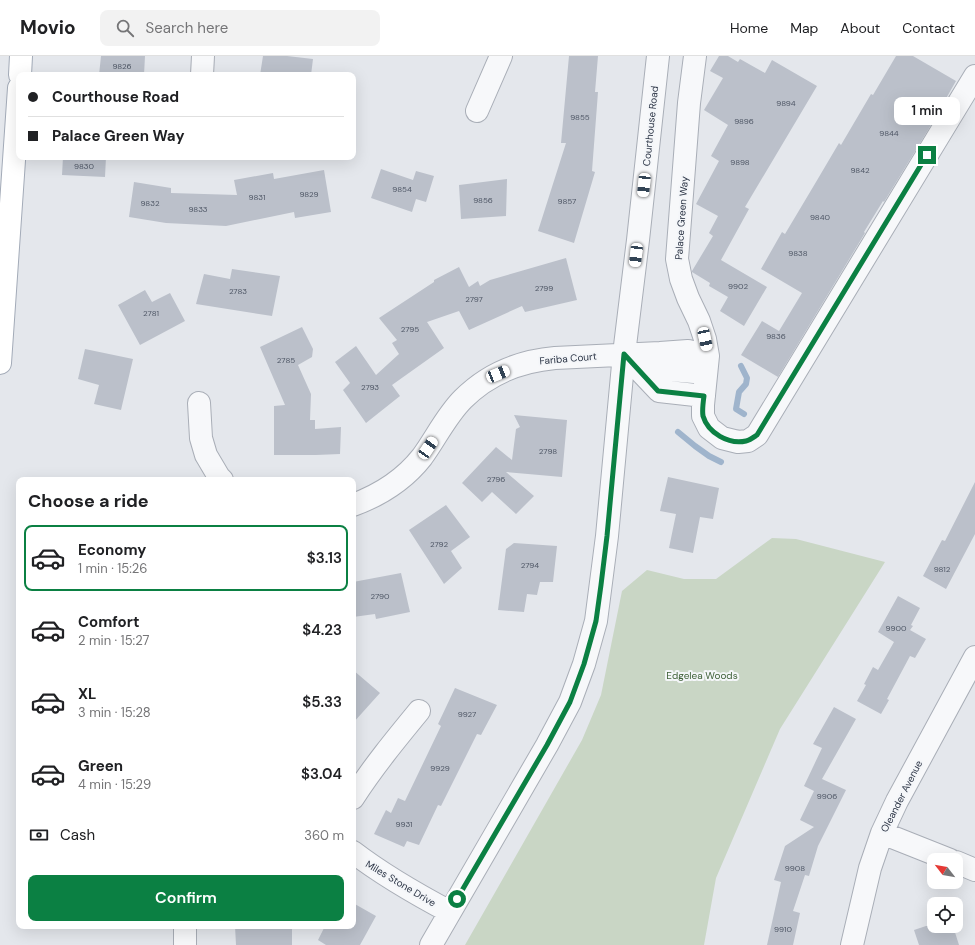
<!DOCTYPE html>
<meta charset="utf-8">
<style>
:root{--surface:#fff;--page:#f2f2f2;--text:#202124;--muted:#757577;--line:#e0e0e0;--accent:#0b8043}
body{margin:0;font-family:"DM Sans",sans-serif;background:var(--page);color:var(--text);height:100vh;display:flex;flex-direction:column;font-size:15px;white-space:nowrap}
*{box-sizing:border-box;margin:0}
p{font-size:13px;color:var(--muted)}
.icon{flex:none;width:22px;height:22px;fill:none;stroke:currentColor;stroke-width:2;stroke-linecap:round;stroke-linejoin:round}
.map{position:relative;flex:1;overflow:hidden}
.panel{position:absolute;left:16px;top:421px;width:340px;height:452px;display:flex;flex-direction:column;background:var(--surface);border-radius:8px;box-shadow:0 4px 16px #0002}
.panel>*{flex:none}
.guide{position:absolute;left:16px;top:16px;width:340px;height:88px;border-radius:8px;box-shadow:0 4px 16px #0002;display:grid;align-content:center;height:88px;padding:0 12px;background:var(--surface)}
.needle{width:26px;rotate:301deg}
.controls{position:absolute;left:927px;top:797px;display:grid;gap:8px}
.controls a{display:grid;place-items:center;width:36px;height:36px;border-radius:8px;background:var(--surface);box-shadow:0 4px 16px #0002;font-size:20px}
.end{position:absolute;width:18px;height:18px;margin:-9px;border:5px solid #0b8043;background:#fff;box-shadow:0 0 0 2px #fff}
.from{border-radius:50%}
.bubble{position:absolute;height:28px;border-radius:8px;background:var(--surface);box-shadow:0 4px 16px #0002;font-size:13px;font-weight:600;line-height:28px;text-align:center}
.car{position:absolute;width:12px;height:24px;margin:-12px -6px;border-radius:5px;box-shadow:0 0 3px 1px #0007;background:linear-gradient(#fff 24%,#345 0 40%,#fff 0 76%,#345 0 86%,#fff 0)}
.guide b{display:flex;align-items:center;gap:14px;height:38px;font-size:15px}
.guide b+b{border-top:1px solid var(--line)}
.guide i{width:10px;height:10px;background:var(--text)}
ul{padding:0;list-style:none}
li{display:flex;align-items:center;gap:12px;height:66px;margin:0 8px 6px;padding:0 4px;border:2px solid transparent;border-radius:8px}
li div{flex:1}
li b{display:block;font-size:15px}
li em{font-style:normal;font-weight:600}
li.on{border-color:var(--accent)}
li>.icon{width:36px;height:36px;stroke-width:1.5}
h2{padding:0 12px;font-size:18px;line-height:48px}
.pay{display:flex;align-items:center;gap:10px;height:44px;padding:0 12px;font-size:15px}
.pay p{margin-inline-start:auto}
.button{display:flex;gap:8px;margin-top:auto;padding:8px 12px}
.button a{flex:1;height:46px;border-radius:8px;background:var(--accent);color:#fff;font-size:16px;font-weight:600;line-height:46px;text-align:center}
header{display:flex;align-items:center;gap:24px;box-sizing:border-box;height:56px;padding:0 20px;background:var(--surface);border-bottom:1px solid var(--line)}
header strong{font-size:19px}
nav{display:flex;gap:22px;margin-inline-start:auto;font-size:14px}
.search{width:280px;height:36px;background:var(--page);display:flex;align-items:center;gap:10px;box-sizing:border-box;padding:0 14px;border-radius:8px;color:var(--muted);font-size:15px}
.map>svg:first-child{display:block}
.green{fill:#c9d6c5}
.lines{fill:none;stroke-linecap:round;stroke-linejoin:round}
.stream{stroke:#9fb4cc;stroke-width:6}
.building{fill:#bbc0ca}
.minor-casing{stroke:#a9aeb7;stroke-width:24}
.major-casing{stroke:#a3abb8;stroke-width:24}
.minor{stroke:#f7f8fa;stroke-width:22}
.major{stroke:#fff;stroke-width:22}
.route{stroke:#0b8043;stroke-width:5}
.labels{text-anchor:middle;stroke-width:4;stroke-linejoin:round;paint-order:stroke}
.number-label{font-size:8px;fill:#4f5766}
.street-label{font-size:10px;fill:#2b3445;stroke:#f4f6f9}
.park-label{font-size:10px;fill:#3f6138;stroke:#f4f6f9}
</style>
<header>
<strong>Movio</strong>
<div class="search"><svg class="icon" aria-label="search" viewBox="0 0 24 24"><circle cx="10" cy="10" r="6"/><path d="M15 15l6 6"/></svg>Search here</div>
<nav><a>Home</a><a>Map</a><a>About</a><a>Contact</a></nav>
</header>
<div class="map">
<svg width="975" height="889" viewBox="0 0 975 889">
<rect width="100%" height="100%" fill="#e4e7ec"/>
<!-- green -->
<path class="green" d="M 772,482 L 796,483 L 885,506 L 780,673 L 716,822 L 704,889 L 465,889 L 582,684 L 601,639 L 622,535 L 647,514 L 684,523 L 716,523 Z"/>
<g class="lines">
<!-- stream -->
<path class="stream" d="M 741,310 L 747,322 L 746,328 L 739,336 L 736,353 L 744,358
M 678,376 L 695,390 L 709,400 L 721,406"/>
</g>
<!-- building -->
<path class="building" d="M 101,0 L 145,0 L 144,19 L 99,19 Z
M 263,0 L 287,0 L 313,3 L 311,19 L 260,19 Z
M 569,0 L 598,0 L 595,36 L 598,36 L 592,115 L 595,116 L 574,187 L 538,175 L 566,87 L 561,87 Z
M 719,0 L 728,0 L 738,6 L 740,3 L 765,17 L 772,4 L 817,30 L 745,151 L 749,153 L 721,204 L 767,231 L 744,270 L 720,255 L 728,241 L 709,230 L 710,227 L 692,216 L 692,215 L 713,180 L 709,177 L 718,160 L 696,148 L 719,105 L 711,100 L 728,69 L 704,54 L 723,22 L 710,15 Z
M 896,0 L 913,0 L 956,25 L 928,74 L 884,146 L 883,145 L 864,176 L 865,177 L 778,321 L 741,299 L 762,265 L 779,275 L 802,237 L 761,213 L 782,176 L 785,178 L 816,126 L 839,87 L 841,89 L 871,38 L 873,39 Z
M 63,101 L 106,101 L 105,121 L 62,119 Z
M 381,113 L 413,124 L 416,115 L 434,120 L 426,146 L 416,143 L 412,156 L 371,142 Z
M 324,114 L 331,156 L 295,162 L 294,156 L 226,170 L 166,167 L 129,161 L 134,126 L 171,132 L 171,137 L 237,139 L 234,124 L 273,117 L 274,123 Z
M 507,123 L 506,160 L 461,163 L 459,129 Z
M 566,202 L 577,244 L 525,256 L 522,250 L 469,274 L 459,255 L 427,266 L 444,292 L 392,329 L 400,340 L 366,367 L 343,334 L 350,327 L 335,306 L 356,290 L 376,319 L 399,298 L 392,287 L 397,284 L 379,262 L 434,226 L 434,224 L 459,211 L 469,231 L 478,225 L 480,230 L 490,224 Z
M 232,213 L 280,220 L 272,260 L 196,248 L 204,218 L 230,223 Z
M 145,234 L 152,246 L 170,237 L 185,265 L 140,289 L 118,249 Z
M 302,271 L 313,293 L 312,301 L 298,309 L 311,338 L 310,364 L 315,364 L 315,373 L 341,371 L 340,398 L 316,399 L 274,399 L 274,350 L 285,349 L 260,291 Z
M 85,293 L 133,303 L 121,354 L 94,348 L 99,329 L 78,323 Z
M 514,359 L 567,364 L 562,421 L 506,416 L 534,440 L 516,458 L 492,436 L 482,446 L 462,427 L 496,391 L 512,404 L 516,373 L 520,371 Z
M 668,421 L 719,432 L 713,463 L 700,461 L 693,497 L 669,492 L 676,458 L 660,455 Z
M 975,426 L 975,478 L 946,533 L 923,520 L 942,484 L 945,485 Z
M 446,449 L 470,481 L 451,495 L 462,512 L 444,528 L 409,474 Z
M 514,487 L 557,490 L 553,526 L 540,526 L 537,539 L 527,538 L 524,556 L 498,554 L 506,493 Z
M 401,517 L 410,556 L 376,563 L 375,558 L 353,561 L 353,526 Z
M 898,540 L 920,552 L 911,569 L 913,570 L 910,574 L 926,583 L 915,602 L 910,600 L 887,643 L 889,644 L 881,658 L 857,645 L 866,629 L 864,628 L 873,611 L 878,614 L 894,586 L 878,576 Z
M 353,614 L 380,637 L 353,667 Z
M 455,632 L 497,649 L 481,679 L 477,678 L 441,750 L 438,749 L 419,789 L 407,785 L 404,791 L 374,778 L 386,754 L 391,757 L 398,742 L 405,745 L 441,670 L 438,668 Z
M 834,651 L 856,663 L 822,723 L 846,734 L 818,790 L 809,820 L 805,819 L 793,855 L 800,857 L 793,889 L 767,889 L 781,826 L 774,824 L 785,790 L 814,771 L 800,764 L 814,735 L 804,730 L 822,692 L 813,688 Z
M 353,847 L 376,860 L 360,889 L 326,889 L 318,884 L 325,870 L 353,870 Z
M 235,870 L 292,870 L 292,889 L 236,889 Z
M 926,870 L 953,870 L 959,889 L 919,889 L 914,874 Z"/>
<g class="lines">
<defs>
<path id="minor" d="M 695,0 L 689,47 L 677,203 L 681,223 L 688,242 L 699,265 L 705,283 L 708,300 L 703,349 L 703,360 L 709,372 L 722,382 L 738,386 L 748,385 L 757,379 L 975,20
M 202,19 L 203,0
M 477,55 L 501,0
M 624,298 L 659,335 L 704,340
M 632,302 L 658,313 L 706,317
M 199,347 L 201,382 L 206,399 L 219,421 L 222,424
M 353,449 C 380,439 404,424 422,401 C 436,382 446,360 463,343 C 488,318 521,305 555,302 L 660,297 L 688,295 L 708,300
M 353,742 C 373,711 396,683 419,655
M 882,777 L 950,804
M 353,796 C 383,819 416,838 450,856
M 956,806 L 975,814
M 185,870 L 185,889
M 431,889 L 547,689 L 570,646 L 584,608 L 596,565 L 607,480 L 624,298 L 638,184 L 658,0
M 852,889 L 870,812 L 882,777 L 897,745 L 975,601"/>
<path id="major" d="M 20,19 L 21,0
M 0,307 L 19,32"/>
</defs>
<!-- minor casing -->
<use href="#minor" class="minor-casing"/>
<!-- major casing -->
<use href="#major" class="major-casing"/>
<!-- minor -->
<use href="#minor" class="minor"/>
<!-- major -->
<use href="#major" class="major"/>
</g>
<g class="lines">
<!-- route -->
<path class="route" d="M 457,843 L 547,689 L 570,646 L 584,608 L 596,565 L 601,529 L 607,480 L 624,298 L 658,335 L 704,340 C 703,347 702,354 703,360 C 708,377 729,389 746,385 C 750,384 754,381 757,379 L 927,99"/>
</g>
<g class="labels">
<!-- number labels -->
<g class="number-label">
<text x="122" y="13">9826</text>
<text x="786" y="50">9894</text>
<text x="580" y="64">9855</text>
<text x="744" y="68">9896</text>
<text x="889" y="80">9844</text>
<text x="740" y="109">9898</text>
<text x="84" y="113">9830</text>
<text x="860" y="117">9842</text>
<text x="402" y="136">9854</text>
<text x="309" y="141">9829</text>
<text x="257" y="144">9831</text>
<text x="483" y="147">9856</text>
<text x="567" y="148">9857</text>
<text x="150" y="150">9832</text>
<text x="198" y="156">9833</text>
<text x="820" y="164">9840</text>
<text x="798" y="200">9838</text>
<text x="738" y="233">9902</text>
<text x="544" y="235">2799</text>
<text x="238" y="238">2783</text>
<text x="474" y="246">2797</text>
<text x="151" y="260">2781</text>
<text x="410" y="276">2795</text>
<text x="776" y="283">9836</text>
<text x="286" y="307">2785</text>
<text x="370" y="334">2793</text>
<text x="548" y="398">2798</text>
<text x="496" y="426">2796</text>
<text x="439" y="491">2792</text>
<text x="530" y="512">2794</text>
<text x="942" y="516">9812</text>
<text x="380" y="543">2790</text>
<text x="896" y="575">9900</text>
<text x="467" y="661">9927</text>
<text x="440" y="715">9929</text>
<text x="827" y="743">9906</text>
<text x="404" y="771">9931</text>
<text x="795" y="815">9908</text>
<text x="783" y="876">9910</text>
</g>
<!-- street labels -->
<g class="street-label">
<text transform="translate(650 70) rotate(-84)" y="4">Courthouse Road</text>
<text transform="translate(681 162) rotate(-86)" y="4">Palace Green Way</text>
<text transform="translate(568 302) rotate(-5)" y="4">Fariba Court</text>
<text transform="translate(901 740) rotate(-63)" y="4">Oleander Avenue</text>
<text transform="translate(401 827) rotate(31)" y="4">Miles Stone Drive</text>
</g>
<!-- park labels -->
<g class="park-label">
<text x="702" y="623">Edgelea Woods</text>
</g>
</g>
</svg>
<div class="controls">
<a><svg class="needle" viewBox="-14 -14 28 28"><path d="M0-13l5 13h-10z" fill="#e53935"/><path d="M0 13l5-13h-10z" fill="#757577"/></svg></a>
<a><svg class="icon" aria-label="locate" viewBox="0 0 24 24"><circle cx="12" cy="12" r="6"/><path d="M12 2v4M12 18v4M2 12h4M18 12h4"/></svg></a>
</div>
<i class="end from" style="left:457px;top:843px"></i>
<i class="end" style="left:927px;top:99px"></i>
<div class="bubble" style="left:894px;top:41px;width:66px">1 min</div>
<i class="car" style="left:644px;top:129px;rotate:186deg"></i>
<i class="car" style="left:636px;top:199px;rotate:187deg"></i>
<i class="car" style="left:705px;top:283px;rotate:168deg"></i>
<i class="car" style="left:498px;top:318px;rotate:68deg"></i>
<i class="car" style="left:428px;top:392px;rotate:34deg"></i>
<div class="guide">
<b><i class="from"></i>Courthouse Road</b>
<b><i></i>Palace Green Way</b>
</div>
<section class="panel">
<h2>Choose a ride</h2>
<ul>
<li class="on"><svg class="icon" aria-label="car" viewBox="0 0 24 24"><path d="M5 17H2v-5l4-1 3-4h7l3 4 3 1v5h-3M9 17h6M6 11h13"/><circle cx="7" cy="17" r="2"/><circle cx="17" cy="17" r="2"/></svg><div><b>Economy</b><p>1 min · 15:26</p></div><em>$3.13</em></li>
<li><svg class="icon" aria-label="car" viewBox="0 0 24 24"><path d="M5 17H2v-5l4-1 3-4h7l3 4 3 1v5h-3M9 17h6M6 11h13"/><circle cx="7" cy="17" r="2"/><circle cx="17" cy="17" r="2"/></svg><div><b>Comfort</b><p>2 min · 15:27</p></div><em>$4.23</em></li>
<li><svg class="icon" aria-label="car" viewBox="0 0 24 24"><path d="M5 17H2v-5l4-1 3-4h7l3 4 3 1v5h-3M9 17h6M6 11h13"/><circle cx="7" cy="17" r="2"/><circle cx="17" cy="17" r="2"/></svg><div><b>XL</b><p>3 min · 15:28</p></div><em>$5.33</em></li>
<li><svg class="icon" aria-label="car" viewBox="0 0 24 24"><path d="M5 17H2v-5l4-1 3-4h7l3 4 3 1v5h-3M9 17h6M6 11h13"/><circle cx="7" cy="17" r="2"/><circle cx="17" cy="17" r="2"/></svg><div><b>Green</b><p>4 min · 15:29</p></div><em>$3.04</em></li>
</ul>
<div class="pay"><svg class="icon" aria-label="cash" viewBox="0 0 24 24"><path d="M3 7h18v10H3z"/><circle cx="12" cy="12" r="2"/></svg>Cash<p>360 m</p></div>
<div class="button"><a>Confirm</a></div>
</section>
</div>
